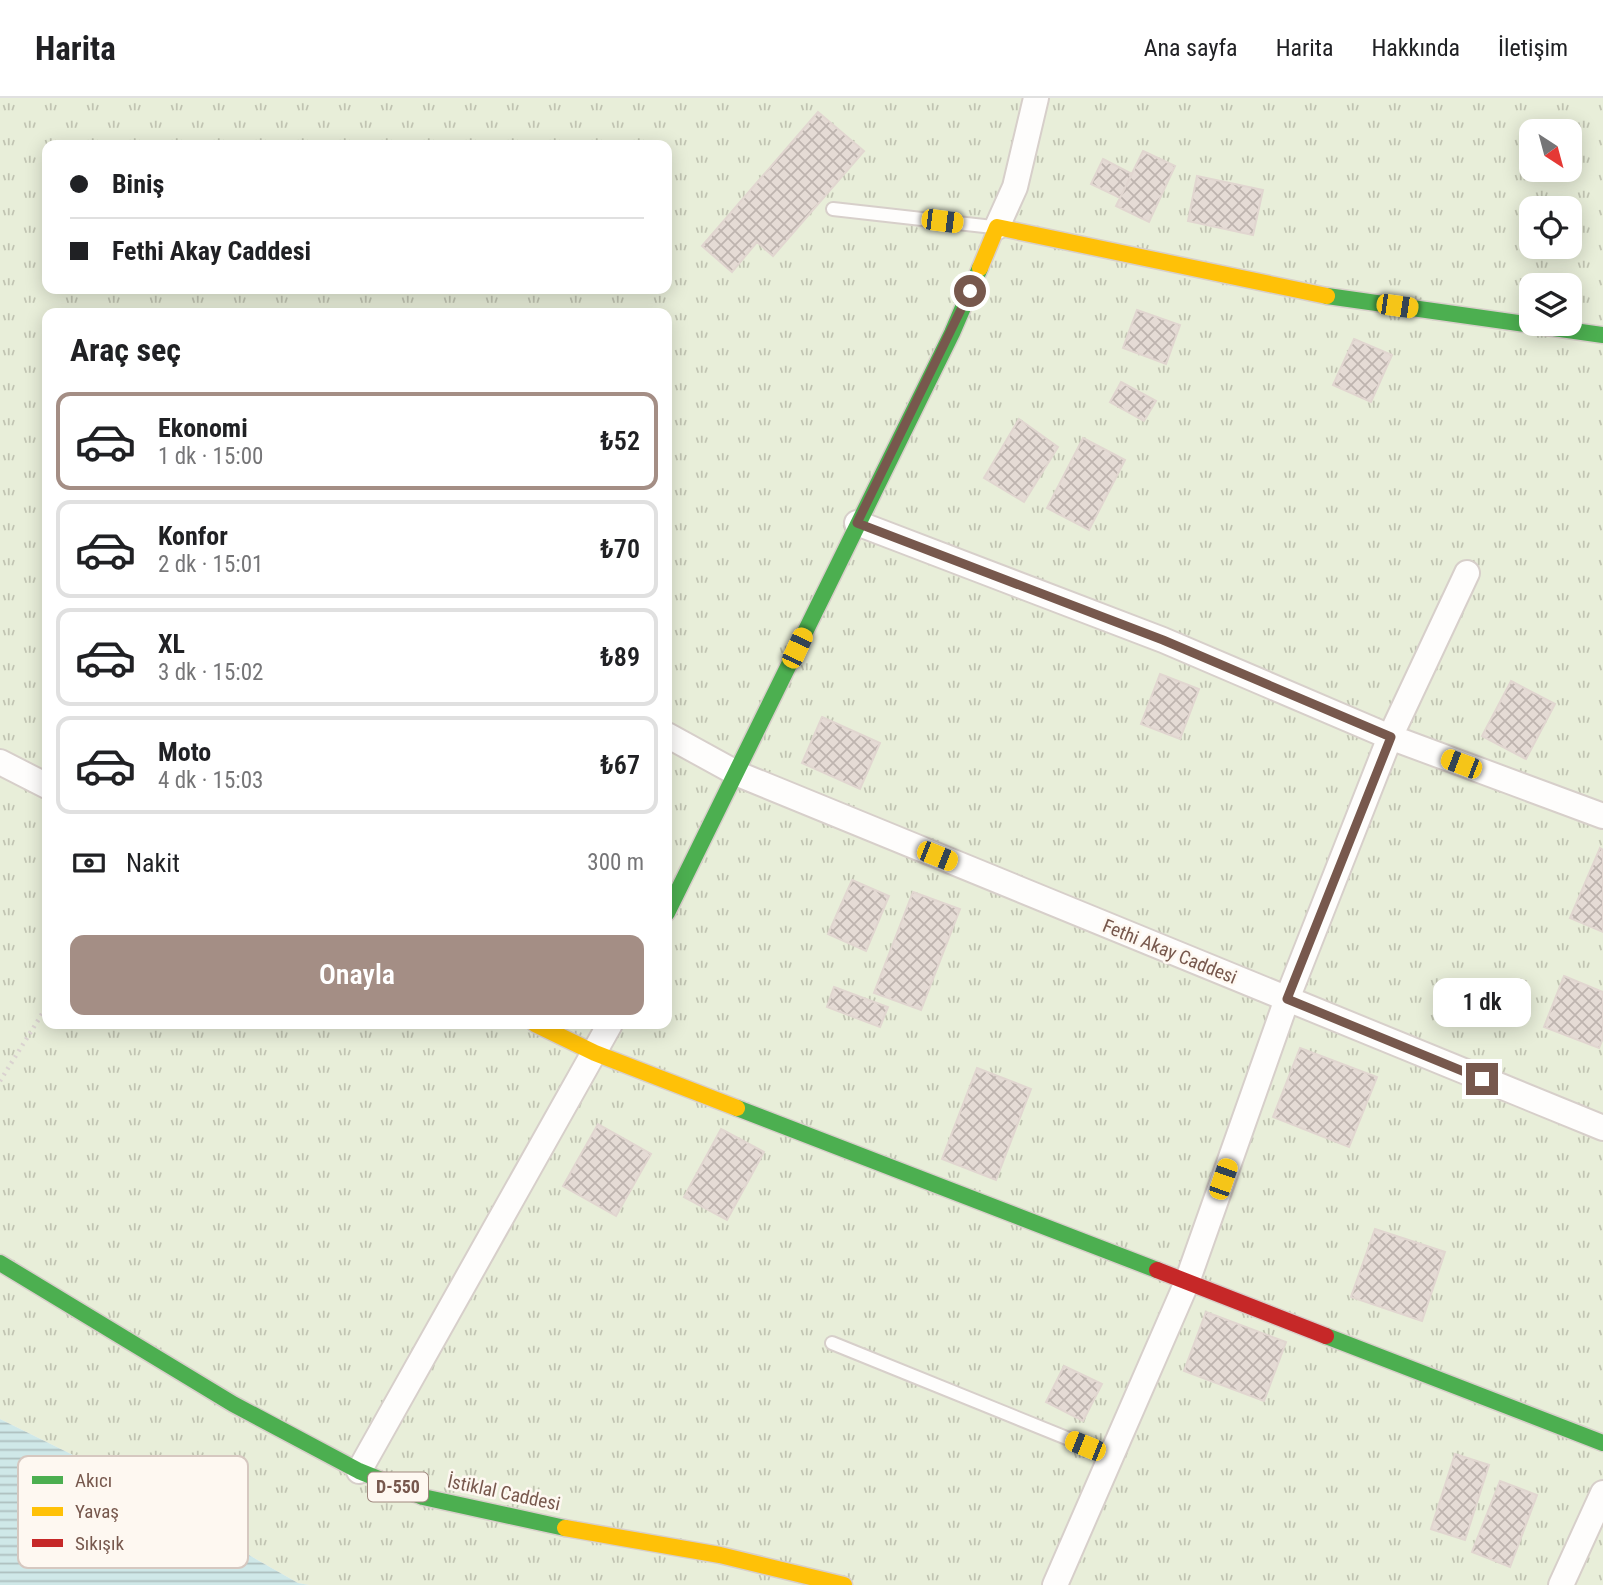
<!DOCTYPE html>
<html lang="tr">
<meta charset="utf-8">
<style>
:root{--surface:#fff;--page:#f6f6f6;--text:#202124;--muted:#757577;--line:#e0e0e0;--accent:#a48e85}
body{margin:0;font-family:"Roboto Condensed",sans-serif;background:var(--page);color:var(--text);height:100vh;display:flex;flex-direction:column;font-size:26px;white-space:nowrap}
*{box-sizing:border-box;margin:0}
p{font-size:23px;color:var(--muted)}
.icon{flex:none;width:38px;height:38px;fill:none;stroke:currentColor;stroke-width:2;stroke-linecap:round;stroke-linejoin:round}
.map{position:relative;flex:1;overflow:hidden}
.drawer{position:absolute;left:42px;top:210px;width:630px;height:721px;display:flex;flex-direction:column;background:var(--surface);border-radius:14px;box-shadow:0 4px 18px #0003}
.drawer>*{flex:none}
.banner{position:absolute;left:42px;top:42px;width:630px;height:154px;border-radius:14px;box-shadow:0 4px 18px #0003;display:grid;align-content:center;height:154px;padding:0 28px;background:var(--surface)}
.needle{width:46px;rotate:144deg}
.tools{position:absolute;left:1519px;top:21px;display:grid;gap:14px}
.tools a{display:grid;place-items:center;width:63px;height:63px;border-radius:14px;background:var(--surface);box-shadow:0 4px 18px #0003;font-size:35px}
.end{position:absolute;width:32px;height:32px;margin:-16px;border:9px solid #77584d;background:#fff;box-shadow:0 0 0 4px #fff}
.from{border-radius:50%}
.bubble{position:absolute;height:49px;border-radius:14px;background:var(--surface);box-shadow:0 4px 18px #0003;font-size:23px;font-weight:600;line-height:49px;text-align:center}
.car{position:absolute;width:21px;height:42px;margin:-21px -10px;border-radius:9px;box-shadow:0 0 5px 2px #0007;background:linear-gradient(#f5c518 24%,#345 0 40%,#f5c518 0 76%,#345 0 86%,#f5c518 0)}
.banner b{display:flex;align-items:center;gap:24px;height:66px;font-size:26px}
.banner b+b{border-top:2px solid var(--line)}
.banner i{width:18px;height:18px;background:var(--text)}
ul{padding:0;list-style:none}
li{display:flex;align-items:center;gap:21px;height:98px;margin:0 14px 10px;padding:0 14px;border:4px solid var(--line);border-radius:14px}
li div{flex:1}
li b{display:block;font-size:26px}
li em{font-style:normal;font-weight:600}
li.selected{border-color:var(--accent)}
li>.icon{width:63px;height:63px;stroke-width:1.5}
h2{padding:0 28px;font-size:32px;line-height:84px}
.pay{display:flex;align-items:center;gap:18px;height:77px;padding:0 28px;font-size:26px}
.pay p{margin-inline-start:auto}
.cta{display:flex;gap:14px;margin-top:auto;padding:14px 28px}
.cta a{flex:1;height:80px;border-radius:14px;background:var(--accent);color:#fff;font-size:28px;font-weight:600;line-height:80px;text-align:center}
header{display:flex;align-items:center;gap:42px;box-sizing:border-box;height:98px;padding:0 35px;background:var(--surface);border-bottom:2px solid var(--line)}
header strong{font-size:33px}
nav{display:flex;gap:38px;margin-inline-start:auto;font-size:24px}
.map>svg:first-child{display:block}
.park{fill:url(#park-tufts);fill-rule:evenodd}
.water{fill:url(#water-rules)}
.building{fill:url(#building-cross-hatch);stroke:#e1d6d0;stroke-width:2}
.lines{fill:none;stroke-linecap:round;stroke-linejoin:round}
.lane-casing{stroke:#d7cfca;stroke-width:16}
.street-casing{stroke:#d7cfca;stroke-width:28}
.fast-casing{stroke:#d8cfca;stroke-width:19}
.slow-casing{stroke:#d8cfca;stroke-width:19}
.jam-casing{stroke:#d8cfca;stroke-width:19}
.path{stroke:#dad2d0;stroke-width:4.5;stroke-dasharray:2 5;stroke-linecap:butt}
.lane{stroke:#fefdfc;stroke-width:12}
.street{stroke:#fefdfc;stroke-width:24}
.fast{stroke:#4caf50;stroke-width:16}
.slow{stroke:#ffc107;stroke-width:16}
.jam{stroke:#c62828;stroke-width:16}
.route{stroke:#77584d;stroke-width:9}
.labels{text-anchor:middle;stroke-width:5;stroke-linejoin:round;paint-order:stroke}
.shield{fill:#fef8f1;stroke:#a0887e;stroke-width:2}
.shield-label{font-size:18px;font-weight:bold;fill:#77584d}
.street-label{font-size:19px;fill:#77584d;stroke:#fef8f1}
.key{fill:#fef8f1;stroke:#d6c8c0;stroke-width:2}
.key-label{font-size:19px;fill:#77584d}
</style>
<header>
<strong>Harita</strong>
<nav><a>Ana sayfa</a><a>Harita</a><a>Hakkında</a><a>İletişim</a></nav>
</header>
<div class="map">
<svg width="1603" height="1487" viewBox="0 0 1603 1487">
<defs>
<pattern id="park-tufts" width="24" height="20" patternUnits="userSpaceOnUse" patternTransform="scale(1.75)"><rect width="24" height="20" fill="#e8eed9"/><path d="M3 7l-1-3M5 7V3M7 7l1-3M15 17l-1-3M17 17v-4M19 17l1-3" fill="none" stroke="#c1c4b2"/></pattern>
<pattern id="water-rules" width="6" height="5" patternUnits="userSpaceOnUse" patternTransform="scale(1.75)"><rect width="6" height="5" fill="#cfe8e8"/><path d="M0 2.5h6" fill="none" stroke="#adbfbe"/></pattern>
<pattern id="building-cross-hatch" width="8" height="8" patternUnits="userSpaceOnUse" patternTransform="scale(1.75)"><rect width="8" height="8" fill="#e5dbd5"/><path d="M0 0l8 8M0 8l8-8" fill="none" stroke="#beb4af"/></pattern>
</defs>
<rect width="100%" height="100%" fill="#f8f3ee"/>
<!-- park -->
<path class="park" d="M 0,0 L 1603,0 L 1603,1487 L 309,1487 L 298,1485 L 75,1358 L 0,1321 ZM 1531,33 L 1570,33 L 1570,72 L 1531,72 ZM 47,47 L 667,47 L 667,191 L 47,191 ZM 1531,110 L 1570,110 L 1570,149 L 1531,149 ZM 1531,187 L 1570,187 L 1570,226 L 1531,226 ZM 47,215 L 667,215 L 667,926 L 47,926 Z"/>
<!-- water -->
<path class="water" d="M 0,1321 L 75,1358 L 298,1485 L 309,1487 L 0,1487 Z"/>
<!-- building -->
<path class="building" d="M 818,14 L 864,53 L 773,158 L 757,144 L 732,174 L 702,148 Z
M 1143,53 L 1175,68 L 1149,124 L 1116,108 Z
M 1103,61 L 1132,76 L 1120,100 L 1091,86 Z
M 1197,78 L 1263,92 L 1253,137 L 1188,123 Z
M 1137,212 L 1180,227 L 1166,266 L 1123,250 Z
M 1354,241 L 1392,257 L 1371,304 L 1333,287 Z
M 1121,284 L 1156,303 L 1144,323 L 1110,304 Z
M 1019,321 L 1058,349 L 1024,404 L 984,380 Z
M 1083,340 L 1125,362 L 1089,432 L 1047,410 Z
M 1160,576 L 1199,591 L 1180,641 L 1141,626 Z
M 1511,583 L 1555,606 L 1526,661 L 1482,638 Z
M 822,619 L 880,645 L 860,691 L 802,665 Z
M 1600,750 L 1603,752 L 1603,834 L 1570,820 Z
M 852,782 L 889,798 L 866,853 L 828,836 Z
M 913,794 L 960,811 L 921,912 L 874,895 Z
M 1564,878 L 1603,894 L 1603,940 L 1599,950 L 1544,929 Z
M 834,889 L 888,909 L 880,929 L 827,909 Z
M 1300,950 L 1377,979 L 1349,1049 L 1273,1019 Z
M 977,970 L 1031,991 L 996,1082 L 942,1061 Z
M 598,1026 L 651,1056 L 616,1118 L 563,1088 Z
M 721,1031 L 764,1054 L 727,1122 L 684,1099 Z
M 1375,1131 L 1445,1154 L 1422,1223 L 1351,1199 Z
M 1206,1214 L 1286,1244 L 1264,1303 L 1184,1273 Z
M 1064,1268 L 1102,1286 L 1083,1323 L 1046,1304 Z
M 1455,1356 L 1489,1367 L 1465,1442 L 1431,1431 Z
M 1500,1383 L 1537,1397 L 1510,1469 L 1472,1454 Z"/>
<g class="lines">
<defs>
<path id="lane" d="M 833,111 L 993,129
M 832,1245 L 1111,1358"/>
<path id="street" d="M 997,129 L 1015,89 L 1036,0
M 857,425 L 1163,542 L 1390,639 L 1603,718
M 667,637 L 738,676 L 1603,1030
M 0,664 L 47,688
M 359,1373 L 610,926
M 1055,1487 L 1187,1184 L 1287,901 L 1390,639 L 1467,475
M 1561,1487 L 1603,1395"/>
<path id="fast" d="M 1327,198 L 1603,237
M 667,815 L 952,235 L 980,170
M 737,1010 L 1157,1172
M 0,1165 L 233,1306 L 359,1373 L 423,1399 L 565,1430
M 1326,1238 L 1603,1345"/>
<path id="slow" d="M 980,170 L 997,129 L 1327,198
M 535,926 L 595,955 L 737,1010
M 565,1430 L 720,1457 L 844,1487"/>
<path id="jam" d="M 1157,1172 L 1326,1238"/>
</defs>
<!-- lane casing -->
<use href="#lane" class="lane-casing"/>
<!-- street casing -->
<use href="#street" class="street-casing"/>
<!-- fast casing -->
<use href="#fast" class="fast-casing"/>
<!-- slow casing -->
<use href="#slow" class="slow-casing"/>
<!-- jam casing -->
<use href="#jam" class="jam-casing"/>
<!-- path -->
<path class="path" d="M 0,983 L 47,908"/>
<!-- lane -->
<use href="#lane" class="lane"/>
<!-- street -->
<use href="#street" class="street"/>
<!-- fast -->
<use href="#fast" class="fast"/>
<!-- slow -->
<use href="#slow" class="slow"/>
<!-- jam -->
<use href="#jam" class="jam"/>
</g>
<g class="lines">
<!-- route -->
<path class="route" d="M 970,193 L 857,425 L 1163,542 L 1391,639 L 1287,901 L 1482,981"/>
</g>
<g class="labels">
<!-- shield labels -->
<rect class="shield" x="368" y="1374.5" width="60" height="29" rx="5"/>
<g class="shield-label">
<text x="398" y="1395">D-550</text>
</g>
<!-- street labels -->
<g class="street-label">
<text transform="translate(1170 853) rotate(22)" y="7">Fethi Akay Caddesi</text>
<text transform="translate(504 1394) rotate(12)" y="7">İstiklal Caddesi</text>
</g>
</g>
<!-- legend -->
<rect x="18" y="1358" width="230" height="112" rx="10" class="key"/>
<rect x="32" y="1378" width="31" height="8" fill="#4caf50"/>
<rect x="32" y="1409" width="31" height="9" fill="#ffc107"/>
<rect x="32" y="1441" width="31" height="8" fill="#c62828"/>
<g class="key-label">
<text x="75" y="1389">Akıcı</text>
<text x="75" y="1420">Yavaş</text>
<text x="75" y="1452">Sıkışık</text>
</g>
</svg>
<div class="tools">
<a><svg class="needle" viewBox="-14 -14 28 28"><path d="M0-13l5 13h-10z" fill="#e53935"/><path d="M0 13l5-13h-10z" fill="#757577"/></svg></a>
<a><svg class="icon" aria-label="locate" viewBox="0 0 24 24"><circle cx="12" cy="12" r="6"/><path d="M12 2v4M12 18v4M2 12h4M18 12h4"/></svg></a>
<a><svg class="icon" aria-label="layers" viewBox="0 0 24 24"><path d="M12 4l9 5-9 5-9-5zM3 14l9 5 9-5"/></svg></a>
</div>
<i class="end from" style="left:970px;top:193px"></i>
<i class="end" style="left:1482px;top:981px"></i>
<div class="bubble" style="left:1433px;top:880px;width:98px">1 dk</div>
<i class="car" style="left:942px;top:123px;rotate:97deg"></i>
<i class="car" style="left:1397px;top:208px;rotate:98deg"></i>
<i class="car" style="left:797px;top:550px;rotate:25deg"></i>
<i class="car" style="left:1461px;top:666px;rotate:291deg"></i>
<i class="car" style="left:937px;top:758px;rotate:112deg"></i>
<i class="car" style="left:1223px;top:1081px;rotate:19deg"></i>
<i class="car" style="left:1085px;top:1348px;rotate:292deg"></i>
<div class="banner">
<b><i class="from"></i>Biniş</b>
<b><i></i>Fethi Akay Caddesi</b>
</div>
<section class="drawer">
<h2>Araç seç</h2>
<ul>
<li class="selected"><svg class="icon" aria-label="car" viewBox="0 0 24 24"><path d="M5 17H2v-5l4-1 3-4h7l3 4 3 1v5h-3M9 17h6M6 11h13"/><circle cx="7" cy="17" r="2"/><circle cx="17" cy="17" r="2"/></svg><div><b>Ekonomi</b><p>1 dk · 15:00</p></div><em>₺52</em></li>
<li><svg class="icon" aria-label="car" viewBox="0 0 24 24"><path d="M5 17H2v-5l4-1 3-4h7l3 4 3 1v5h-3M9 17h6M6 11h13"/><circle cx="7" cy="17" r="2"/><circle cx="17" cy="17" r="2"/></svg><div><b>Konfor</b><p>2 dk · 15:01</p></div><em>₺70</em></li>
<li><svg class="icon" aria-label="car" viewBox="0 0 24 24"><path d="M5 17H2v-5l4-1 3-4h7l3 4 3 1v5h-3M9 17h6M6 11h13"/><circle cx="7" cy="17" r="2"/><circle cx="17" cy="17" r="2"/></svg><div><b>XL</b><p>3 dk · 15:02</p></div><em>₺89</em></li>
<li><svg class="icon" aria-label="car" viewBox="0 0 24 24"><path d="M5 17H2v-5l4-1 3-4h7l3 4 3 1v5h-3M9 17h6M6 11h13"/><circle cx="7" cy="17" r="2"/><circle cx="17" cy="17" r="2"/></svg><div><b>Moto</b><p>4 dk · 15:03</p></div><em>₺67</em></li>
</ul>
<div class="pay"><svg class="icon" aria-label="cash" viewBox="0 0 24 24"><path d="M3 7h18v10H3z"/><circle cx="12" cy="12" r="2"/></svg>Nakit<p>300 m</p></div>
<div class="cta"><a>Onayla</a></div>
</section>
</div>
